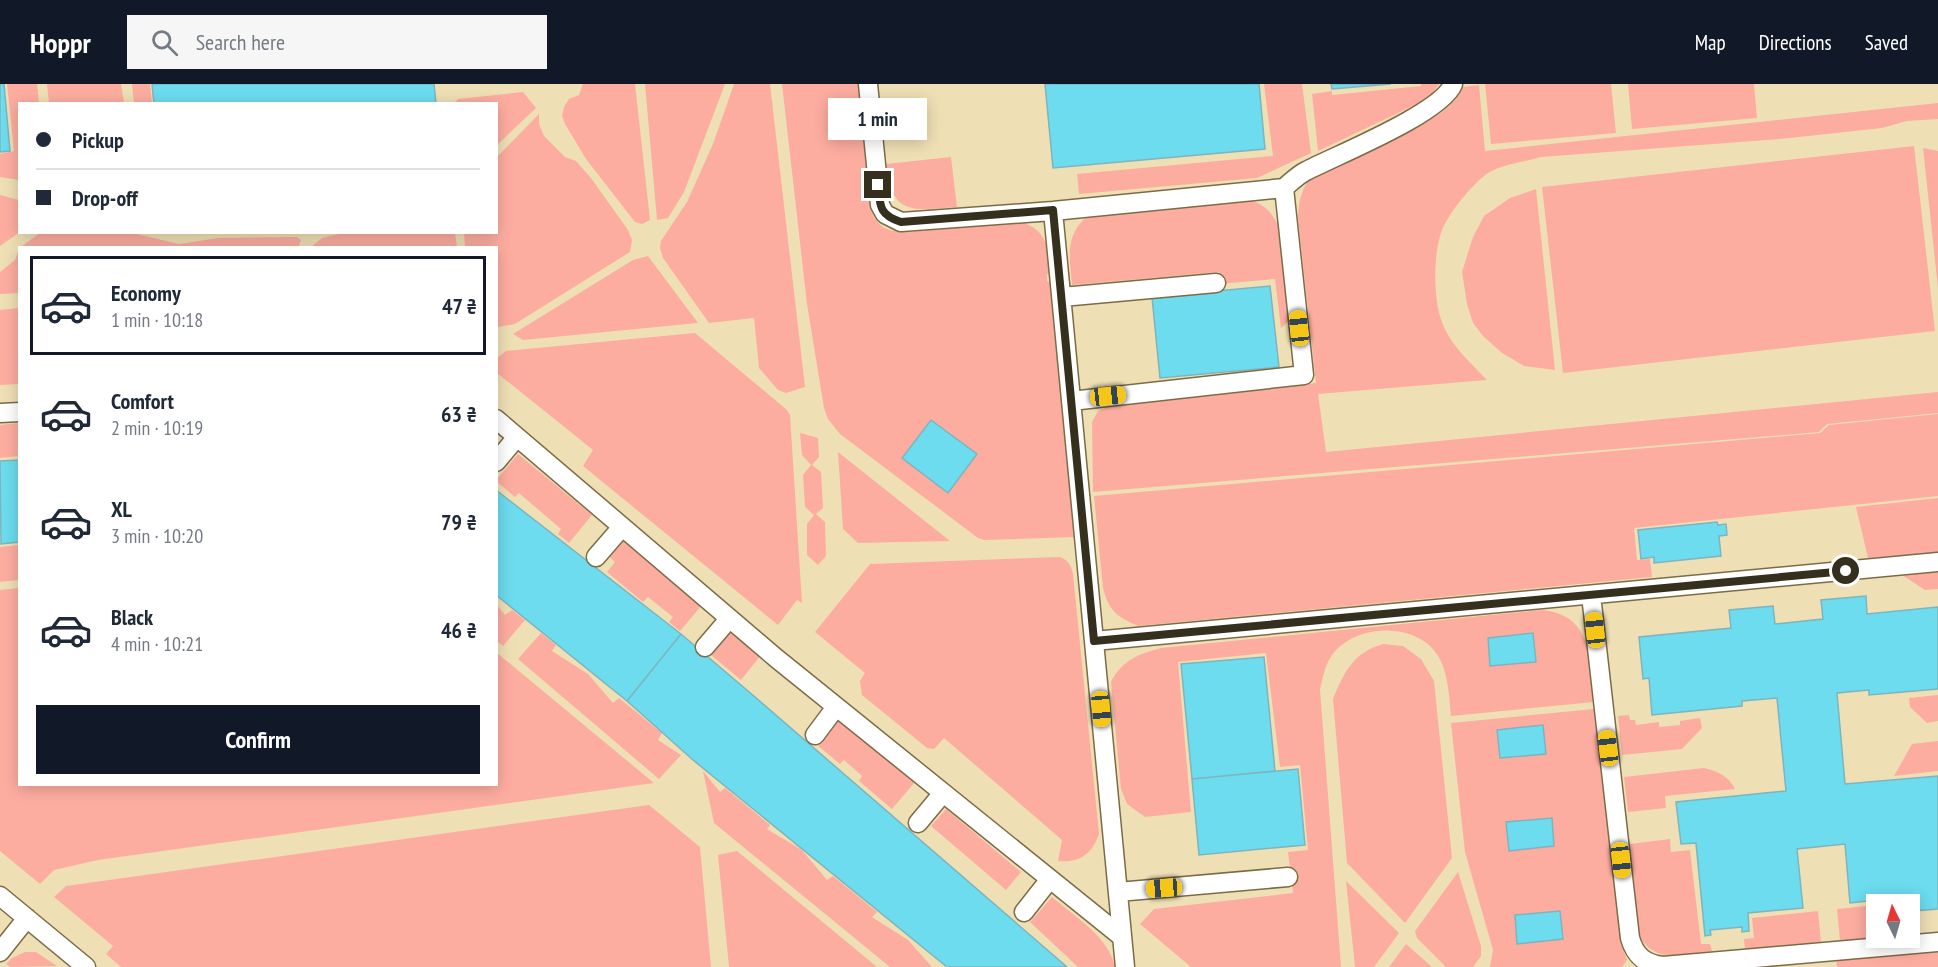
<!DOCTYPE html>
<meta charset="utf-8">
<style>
:root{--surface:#fff;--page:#f6f6f7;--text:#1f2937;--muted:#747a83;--line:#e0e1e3;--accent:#111827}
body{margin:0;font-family:"PT Sans Narrow",sans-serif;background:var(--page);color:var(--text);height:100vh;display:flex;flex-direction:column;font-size:22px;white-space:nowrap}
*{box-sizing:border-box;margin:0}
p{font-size:20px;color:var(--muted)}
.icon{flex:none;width:33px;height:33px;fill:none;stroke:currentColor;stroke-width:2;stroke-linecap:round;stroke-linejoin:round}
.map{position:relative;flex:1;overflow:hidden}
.side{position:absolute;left:18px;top:162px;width:480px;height:540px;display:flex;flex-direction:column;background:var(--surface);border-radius:0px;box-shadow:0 3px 15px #0003}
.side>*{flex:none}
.hud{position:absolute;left:18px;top:18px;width:480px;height:132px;border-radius:0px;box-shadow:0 3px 15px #0003;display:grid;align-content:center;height:132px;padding:0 18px;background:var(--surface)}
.needle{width:39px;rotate:355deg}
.fabs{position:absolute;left:1866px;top:810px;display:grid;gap:12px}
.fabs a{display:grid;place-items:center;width:54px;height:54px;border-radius:0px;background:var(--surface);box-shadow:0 3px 15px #0003;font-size:30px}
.end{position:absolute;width:27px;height:27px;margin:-14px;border:8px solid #352f1e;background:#fff;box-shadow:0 0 0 3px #fff}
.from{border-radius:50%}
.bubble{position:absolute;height:42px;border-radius:0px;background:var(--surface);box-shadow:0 3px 15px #0003;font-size:20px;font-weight:600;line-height:42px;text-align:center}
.car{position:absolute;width:18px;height:36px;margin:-18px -9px;border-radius:8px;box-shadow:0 0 4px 2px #0007;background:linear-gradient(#f5c518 24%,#345 0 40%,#f5c518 0 76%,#345 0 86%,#f5c518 0)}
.hud b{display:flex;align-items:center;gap:21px;height:57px;font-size:22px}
.hud b+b{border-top:2px solid var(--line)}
.hud i{width:15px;height:15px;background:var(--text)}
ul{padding:10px 0 0;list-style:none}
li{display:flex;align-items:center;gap:18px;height:99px;margin:0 12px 9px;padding:0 6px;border:3px solid transparent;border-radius:0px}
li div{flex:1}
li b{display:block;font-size:22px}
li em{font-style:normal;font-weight:600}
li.on{border-color:var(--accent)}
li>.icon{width:54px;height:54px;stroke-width:1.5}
.action{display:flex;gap:12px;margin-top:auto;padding:12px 18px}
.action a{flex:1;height:69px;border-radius:0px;background:var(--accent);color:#fff;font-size:24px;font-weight:600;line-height:69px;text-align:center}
header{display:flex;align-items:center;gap:36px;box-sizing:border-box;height:84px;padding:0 30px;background:var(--accent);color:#fff}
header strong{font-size:28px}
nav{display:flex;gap:33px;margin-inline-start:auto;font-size:21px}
.search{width:420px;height:54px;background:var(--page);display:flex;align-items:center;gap:15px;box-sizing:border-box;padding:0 21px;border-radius:0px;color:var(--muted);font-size:22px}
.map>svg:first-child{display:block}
.green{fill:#fdada0}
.building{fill:#6cdcee;stroke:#7eb4bd;stroke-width:1.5}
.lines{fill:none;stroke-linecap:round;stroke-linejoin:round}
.service-casing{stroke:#7b6c46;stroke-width:21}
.service{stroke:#fff;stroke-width:18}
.route{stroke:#352f1e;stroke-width:8}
</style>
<header>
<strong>Hoppr</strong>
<div class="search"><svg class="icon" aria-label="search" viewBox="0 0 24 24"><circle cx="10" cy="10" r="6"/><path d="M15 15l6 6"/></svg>Search here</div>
<nav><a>Map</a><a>Directions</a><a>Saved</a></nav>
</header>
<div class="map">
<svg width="1938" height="883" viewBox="0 0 1938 883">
<rect width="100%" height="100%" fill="#efdfb5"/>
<!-- green -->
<path class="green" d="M 7,0 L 37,0 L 39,19 L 20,20 L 19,96 L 0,93 L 0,70 L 14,67 Z
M 47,0 L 121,0 L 124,19 L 49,19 Z
M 132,0 L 150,0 L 152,19 L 134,19 Z
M 583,0 L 635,0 L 650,136 L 642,140 L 635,138 L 586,75 L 565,40 L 562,32 L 564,23 L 569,15 L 579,11 Z
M 645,0 L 725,0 L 684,108 L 668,134 L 657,136 Z
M 734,0 L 770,0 L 805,303 L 786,309 L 778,306 L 759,284 L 754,234 L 709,239 L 663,174 L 660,164 L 661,157 L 687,118 L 713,60 Z
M 782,0 L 858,0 L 870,123 C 877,146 890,148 911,148 L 1017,137 C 1047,144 1048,162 1051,189 L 1047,190 L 1047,197 L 1052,198 L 1075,453 L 984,456 L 978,454 L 840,350 L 828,335 L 824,324 L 807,220 Z
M 1264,0 L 1302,0 L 1311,69 L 1257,94 L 1079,110 L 1077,90 L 1273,72 Z
M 1421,0 L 1439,0 L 1432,10 L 1417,20 L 1318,67 L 1312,10 L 1332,7 L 1332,11 L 1421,2 Z
M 1485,0 L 1611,0 L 1616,49 L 1491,60 Z
M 1628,0 L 1754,0 L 1757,34 L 1632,45 Z
M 1479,1 L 1485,67 L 1938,19 L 1938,35 L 1907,37 L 1882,44 L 1780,55 L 1541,73 C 1524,78 1503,80 1488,89 C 1473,99 1448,130 1442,146 C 1433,169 1433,215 1442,238 C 1450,261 1470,278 1487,296 L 1318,310 L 1326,368 L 1938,308 L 1938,329 L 1827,340 L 1819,348 L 1093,408 L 1092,338 L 1098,327 L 1115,319 L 1316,299 L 1298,134 C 1299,116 1301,104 1314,90 L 1421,41 C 1440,30 1453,23 1463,3 Z
M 523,8 L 536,24 L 497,61 L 496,20 L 454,19 L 458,15 Z
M 539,30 L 539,40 L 544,52 L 565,73 L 576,77 L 591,94 L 628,146 L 632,156 L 630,168 L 515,240 L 497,243 L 496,164 L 465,163 L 464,149 L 496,148 L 497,73 Z
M 1914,62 L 1935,247 L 1563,289 L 1542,103 Z
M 1923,64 L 1938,67 L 1938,204 Z
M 951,73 L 957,123 C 914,126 891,133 886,80 Z
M 1536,105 L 1555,286 L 1524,282 L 1502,269 L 1483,252 L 1473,239 L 1467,220 L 1462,188 L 1473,153 L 1484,132 L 1510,114 Z
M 0,111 L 19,116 L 20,148 L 0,162 Z
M 1245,115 C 1261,118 1271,126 1278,141 L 1289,237 L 1281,244 L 1275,195 L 1220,200 L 1219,188 L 1072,201 C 1070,173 1064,154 1086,133 Z
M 41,148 L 132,149 L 179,160 L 218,154 L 297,153 L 301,156 L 298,164 L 21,163 Z
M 348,148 L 455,149 L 457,163 L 311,163 L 322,154 Z
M 19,165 L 19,209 L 0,210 L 0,188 L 15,176 Z
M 648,172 L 698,239 L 523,256 L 513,250 L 633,176 Z
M 19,224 L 19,300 L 0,301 L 0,226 Z
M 695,249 L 787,326 L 790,331 L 802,519 L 797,516 L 778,541 L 583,382 L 593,366 L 497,289 L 497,274 L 506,267 Z
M 1938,330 L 1938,412 L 1634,444 L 1637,476 L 1650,475 L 1652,493 L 1138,542 C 1117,533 1109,527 1103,504 L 1094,412 L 1820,349 L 1829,341 Z
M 19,339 L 19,372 L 0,374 L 0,341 Z
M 800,349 L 818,354 L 819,373 L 812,381 L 821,388 L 823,424 L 816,430 L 825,438 L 826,472 L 818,481 L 807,471 L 807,440 L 814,431 L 805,423 L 803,391 L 811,381 L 802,371 Z
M 838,368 L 950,457 L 858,459 L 843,445 Z
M 518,370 L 592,431 L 569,459 L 558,450 L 561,445 L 519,409 L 515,413 L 497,398 L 497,395 Z
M 1938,414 L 1938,469 L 1868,474 L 1856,423 Z
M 624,457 L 702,521 L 680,547 L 669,538 L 673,533 L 648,513 L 643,518 L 607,488 L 615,478 L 610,473 Z
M 19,461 L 19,496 L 0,498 L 0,463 Z
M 1060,473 C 1068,476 1071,481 1073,490 L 1099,750 C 1092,770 1080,779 1058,777 L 1062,756 L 944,654 L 934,665 L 927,664 L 862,611 L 860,597 L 865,589 L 815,548 L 870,480 Z
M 1938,488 L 1938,505 L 1925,506 L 1902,491 Z
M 19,504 L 20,700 L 496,700 L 497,569 L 654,699 L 98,776 L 54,786 L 40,800 L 0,767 L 0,506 Z
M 497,521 L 505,531 L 512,526 L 525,536 L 503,562 L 497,557 Z
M 1542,526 C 1594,531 1590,578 1594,618 L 1451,632 C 1449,610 1448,579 1431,563 C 1406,538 1353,542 1332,571 C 1325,581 1323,593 1320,605 L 1341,883 L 1191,883 L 1140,840 L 1154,825 L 1293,809 L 1288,768 L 1308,766 L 1300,681 L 1280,683 L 1266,569 L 1178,578 L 1191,728 L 1145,733 L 1127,720 L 1121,705 L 1111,598 C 1122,576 1139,570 1161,564 Z
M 732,547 L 761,571 L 741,596 L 711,571 Z
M 541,549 L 556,561 L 552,567 L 588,590 L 613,619 L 619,614 L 662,649 L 658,656 L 681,671 L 659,695 L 518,575 Z
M 1383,560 L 1403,562 L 1421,575 L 1434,597 L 1452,774 L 1405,839 L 1347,779 L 1333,615 C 1344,588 1354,568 1383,560 Z
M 1938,611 L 1938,637 L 1927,639 L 1910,623 L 1909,614 Z
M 1594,625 L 1621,860 L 1627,876 L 1622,883 L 1490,883 L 1493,866 L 1465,768 L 1451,639 Z
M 1629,631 L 1630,636 L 1635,636 L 1636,641 L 1659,638 L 1659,643 L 1680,641 L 1680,637 L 1700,634 L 1702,644 L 1682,665 L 1622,671 L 1618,632 Z
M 839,633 L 915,698 L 892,725 L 859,697 L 862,692 L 844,676 L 840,680 L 816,660 Z
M 1938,657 L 1938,687 L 1894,692 L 1912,660 Z
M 1704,684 C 1717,687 1729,692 1735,705 L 1665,712 L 1666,724 L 1628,728 L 1624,693 Z
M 703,687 L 720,708 L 725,704 L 770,741 L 767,745 L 802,766 L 827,796 L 833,792 L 877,828 L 872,833 L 908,856 L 932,883 L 890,883 L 714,739 Z
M 649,721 L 700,763 L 711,883 L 121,883 L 106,870 L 113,862 L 54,813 L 66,802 Z
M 946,725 L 1021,788 L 1006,806 L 931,742 Z
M 1670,755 L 1671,768 L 1690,766 L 1701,860 L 1710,860 L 1712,867 C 1684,870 1656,881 1639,852 L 1630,760 Z
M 737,767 L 877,883 L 729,883 L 718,771 Z
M 1458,788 L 1481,862 L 1481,872 L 1473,883 L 1446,883 L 1417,854 L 1415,847 Z
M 1346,797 L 1399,849 L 1374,883 L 1355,883 Z
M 1052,813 C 1074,832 1110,854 1115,883 L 1078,883 L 1030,838 Z
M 1876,821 L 1876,853 L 1840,857 L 1837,825 Z
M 1818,827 L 1821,858 L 1745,865 L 1744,855 L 1754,854 L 1752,834 Z
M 1406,860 L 1432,883 L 1389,883 Z
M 25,868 L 36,868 L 57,882 L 10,883 L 6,880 L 12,874 Z
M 1938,868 L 1938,883 L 1837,883 L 1836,876 Z"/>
<!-- building -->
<path class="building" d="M 0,0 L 4,0 L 10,67 L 0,68 Z
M 152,0 L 434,0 L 436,20 L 154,20 Z
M 1045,0 L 1259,0 L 1265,65 L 1053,84 Z
M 1331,0 L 1391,0 L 1332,5 Z
M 1270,202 L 1279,283 L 1160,294 L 1152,213 Z
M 931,336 L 977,370 L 948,409 L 902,374 Z
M 20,376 L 20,458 L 1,460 L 0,377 Z
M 496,406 L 681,550 L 627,617 L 496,511 Z
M 1717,438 L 1718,441 L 1726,440 L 1727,451 L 1719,452 L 1721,472 L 1654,479 L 1654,473 L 1641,475 L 1638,446 Z
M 1866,512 L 1867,530 L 1938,523 L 1938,605 L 1869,611 L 1869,606 L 1837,609 L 1845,700 L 1938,692 L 1938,825 L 1914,827 L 1915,832 L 1910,832 L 1910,820 L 1906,820 L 1905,813 L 1850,819 L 1845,760 L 1797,765 L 1803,824 L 1748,829 L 1749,847 L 1742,848 L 1742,843 L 1710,846 L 1711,851 L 1705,852 L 1696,759 L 1681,760 L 1676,718 L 1786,707 L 1777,614 L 1742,617 L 1742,622 L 1652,631 L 1649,594 L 1643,595 L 1639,553 L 1731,544 L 1729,526 L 1773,522 L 1775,540 L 1823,535 L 1821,516 Z
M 1533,549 L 1536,578 L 1490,582 L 1488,554 Z
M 681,550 L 748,607 L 1067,883 L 947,883 L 693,676 L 627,617 Z
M 1264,573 L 1275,687 L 1192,695 L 1181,580 Z
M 1543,641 L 1546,670 L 1500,674 L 1497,646 Z
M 1298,685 L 1305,761 L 1199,771 L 1192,695 Z
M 1552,734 L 1554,762 L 1509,767 L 1506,738 Z
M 1560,827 L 1563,855 L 1517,860 L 1515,831 Z"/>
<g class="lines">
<defs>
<path id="service" d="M 868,0 L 880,121 L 885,130 L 901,138 L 1053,127 L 1284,104 L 1304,291 L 1071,317
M 1284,104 C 1291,98 1298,91 1306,87 C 1337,71 1442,29 1453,0
M 1053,127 L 1125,883
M 1062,213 L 1216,199
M 0,329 L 20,328
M 496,335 L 776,574 L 1122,853
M 496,378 L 517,353
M 596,473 L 622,443
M 1591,511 L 1630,854 C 1635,872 1645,880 1663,882 L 1938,858
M 1094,557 L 1938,478
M 705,563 L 729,535
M 815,651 L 836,623
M 918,739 L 943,709
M 1118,808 L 1288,793
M 0,812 L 86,883
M 1024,828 L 1050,795
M 0,868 L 27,834"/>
</defs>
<!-- service casing -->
<use href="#service" class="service-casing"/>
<!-- service -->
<use href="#service" class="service"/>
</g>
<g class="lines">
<!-- route -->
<path class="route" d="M 878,101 C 880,122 879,131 901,138 L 1053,126 L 1094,557 L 1846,487"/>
</g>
</svg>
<div class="fabs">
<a><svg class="needle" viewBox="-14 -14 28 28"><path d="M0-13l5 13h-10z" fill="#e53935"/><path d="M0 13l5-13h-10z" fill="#747a83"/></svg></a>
</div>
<i class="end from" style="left:1846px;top:487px"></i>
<i class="end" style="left:878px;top:101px"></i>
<div class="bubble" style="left:828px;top:14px;width:99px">1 min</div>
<i class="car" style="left:1299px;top:244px;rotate:354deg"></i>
<i class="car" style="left:1108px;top:312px;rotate:84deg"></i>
<i class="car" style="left:1595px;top:546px;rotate:354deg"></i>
<i class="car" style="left:1101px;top:625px;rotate:175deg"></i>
<i class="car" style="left:1608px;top:664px;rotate:353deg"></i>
<i class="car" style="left:1621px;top:776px;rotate:174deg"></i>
<i class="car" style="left:1164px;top:804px;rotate:266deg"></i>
<div class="hud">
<b><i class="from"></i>Pickup</b>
<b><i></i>Drop-off</b>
</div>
<section class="side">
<ul>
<li class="on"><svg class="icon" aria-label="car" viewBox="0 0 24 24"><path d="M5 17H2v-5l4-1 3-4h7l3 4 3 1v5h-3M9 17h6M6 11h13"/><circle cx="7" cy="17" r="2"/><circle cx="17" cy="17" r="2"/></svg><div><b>Economy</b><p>1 min · 10:18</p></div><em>47 ₴</em></li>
<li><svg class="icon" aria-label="car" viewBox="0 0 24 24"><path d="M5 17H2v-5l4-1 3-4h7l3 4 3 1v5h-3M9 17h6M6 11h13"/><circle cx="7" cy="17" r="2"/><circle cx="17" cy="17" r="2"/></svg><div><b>Comfort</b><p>2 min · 10:19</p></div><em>63 ₴</em></li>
<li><svg class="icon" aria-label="car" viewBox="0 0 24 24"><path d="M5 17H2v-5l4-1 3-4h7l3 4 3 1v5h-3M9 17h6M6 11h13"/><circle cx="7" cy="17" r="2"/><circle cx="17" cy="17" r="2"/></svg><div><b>XL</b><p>3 min · 10:20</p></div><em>79 ₴</em></li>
<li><svg class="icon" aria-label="car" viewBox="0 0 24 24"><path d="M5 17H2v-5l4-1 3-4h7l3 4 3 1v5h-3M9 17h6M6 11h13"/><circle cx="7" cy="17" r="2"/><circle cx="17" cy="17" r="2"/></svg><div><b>Black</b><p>4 min · 10:21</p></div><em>46 ₴</em></li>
</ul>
<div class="action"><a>Confirm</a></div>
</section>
</div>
